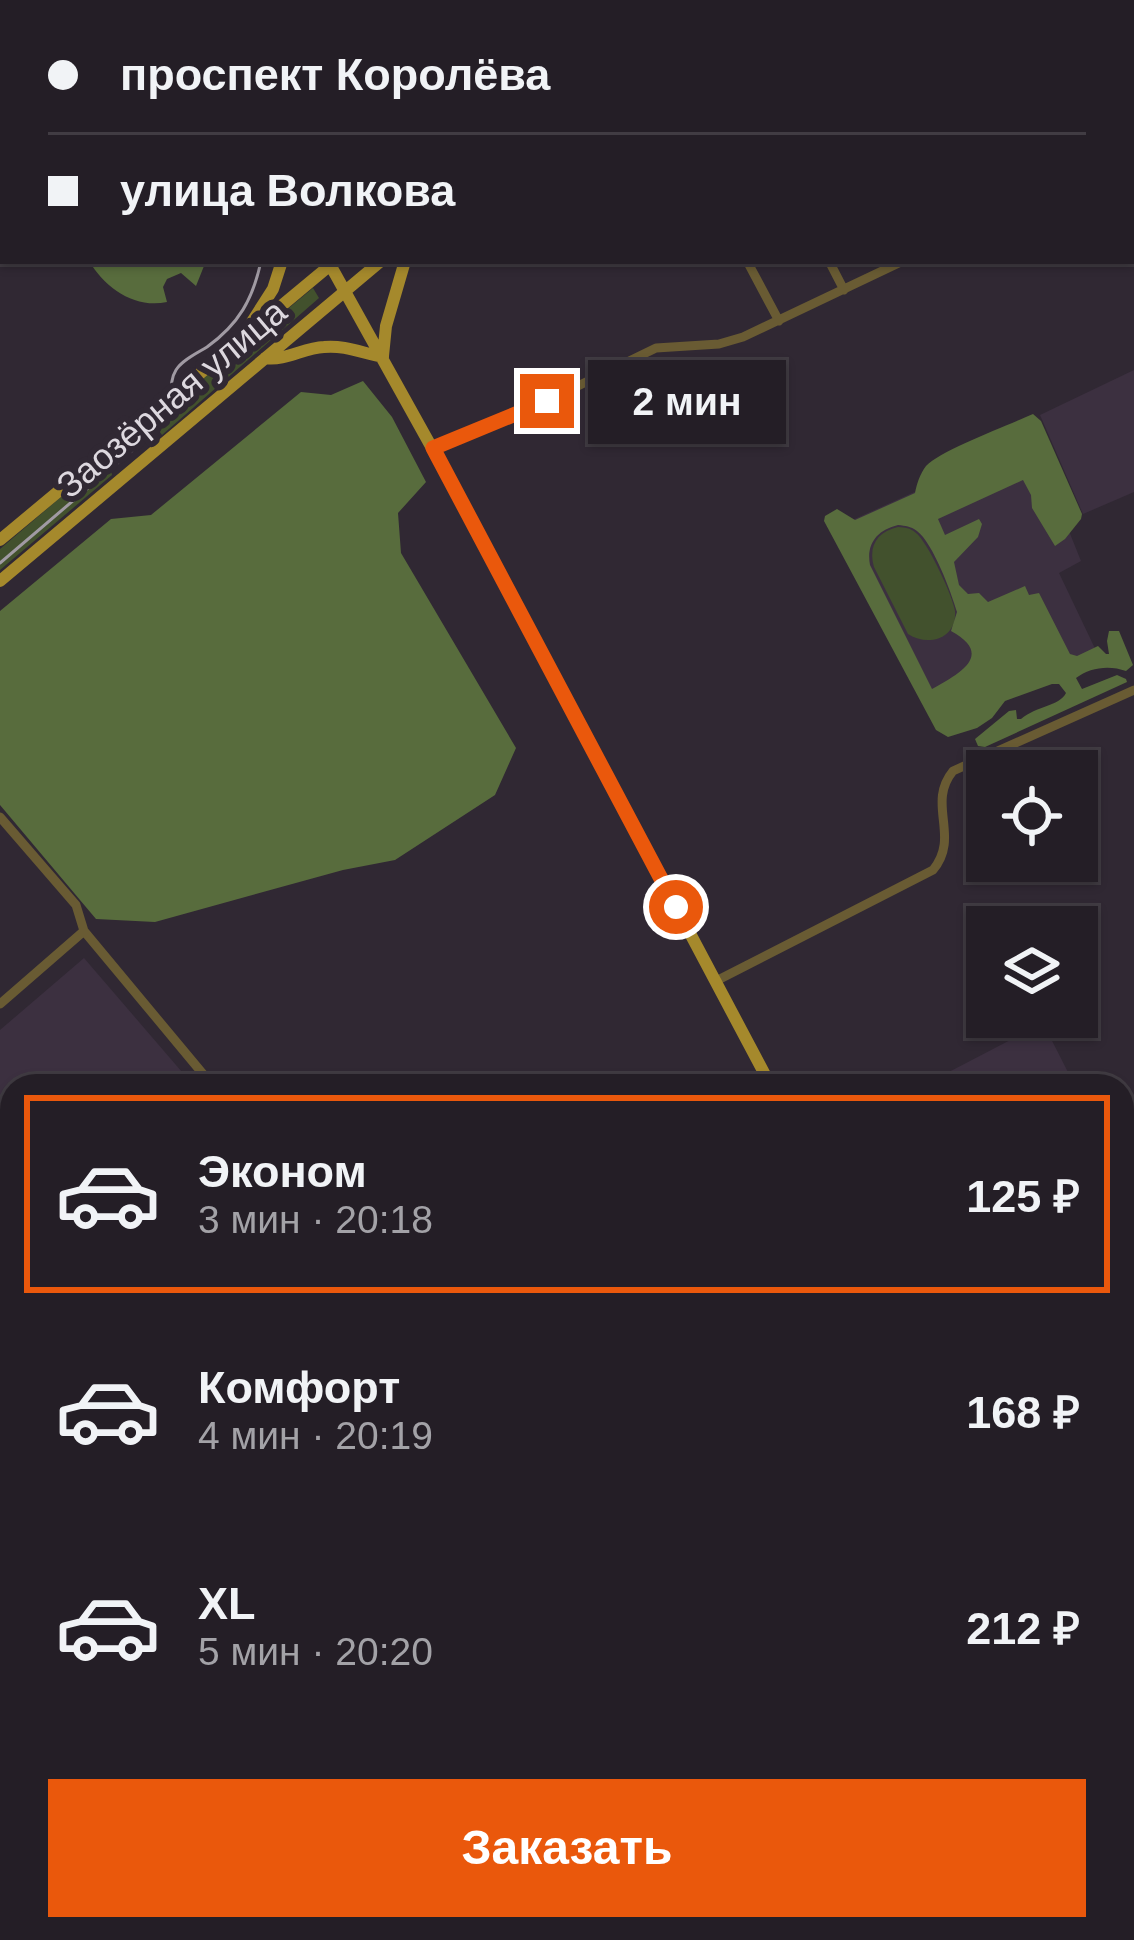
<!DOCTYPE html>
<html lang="ru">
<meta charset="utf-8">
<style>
:root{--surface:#241e26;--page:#2c272e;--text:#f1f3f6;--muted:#a3a2a7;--line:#413c43;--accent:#ea580c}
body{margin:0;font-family:Arial,sans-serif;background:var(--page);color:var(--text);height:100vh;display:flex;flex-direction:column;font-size:45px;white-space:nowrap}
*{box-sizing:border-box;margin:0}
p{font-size:39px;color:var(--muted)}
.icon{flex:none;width:66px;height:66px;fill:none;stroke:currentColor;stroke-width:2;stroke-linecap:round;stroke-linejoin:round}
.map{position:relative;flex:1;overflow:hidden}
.panel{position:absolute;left:0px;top:1074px;width:1134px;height:867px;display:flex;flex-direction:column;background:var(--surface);border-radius:36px 36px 0 0;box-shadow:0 3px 9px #0004,0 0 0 3px var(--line)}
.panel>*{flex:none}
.top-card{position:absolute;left:0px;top:0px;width:1134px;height:264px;box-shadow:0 3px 9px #0004,0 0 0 3px var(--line);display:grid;align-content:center;height:264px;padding:0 48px;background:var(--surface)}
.tools{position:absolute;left:966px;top:750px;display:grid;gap:24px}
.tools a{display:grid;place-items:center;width:132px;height:132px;border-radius:0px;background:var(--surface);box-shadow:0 3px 9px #0004,0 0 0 3px var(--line);font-size:60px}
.end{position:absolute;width:54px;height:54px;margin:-27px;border:15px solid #ea580c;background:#fff;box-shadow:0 0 0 6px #fff}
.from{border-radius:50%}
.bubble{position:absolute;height:84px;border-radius:0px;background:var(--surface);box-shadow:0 3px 9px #0004,0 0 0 3px var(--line);font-size:39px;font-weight:700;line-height:84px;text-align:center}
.top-card b{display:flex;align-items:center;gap:42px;height:114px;font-size:45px}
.top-card b+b{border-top:3px solid var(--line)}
.top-card i{width:30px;height:30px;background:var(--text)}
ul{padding:21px 0 0;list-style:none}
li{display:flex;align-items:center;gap:36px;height:198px;margin:0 24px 18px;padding:0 24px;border:6px solid transparent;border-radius:0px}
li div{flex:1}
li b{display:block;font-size:45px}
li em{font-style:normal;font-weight:700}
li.selected{border-color:var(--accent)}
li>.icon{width:108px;height:108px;stroke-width:1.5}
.cta{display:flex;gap:24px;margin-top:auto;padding:24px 48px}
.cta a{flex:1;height:138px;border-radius:0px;background:var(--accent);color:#fff;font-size:48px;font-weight:700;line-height:138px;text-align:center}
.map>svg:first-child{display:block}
.built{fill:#3c3040}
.green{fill:#42512d}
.forest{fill:#586c3d;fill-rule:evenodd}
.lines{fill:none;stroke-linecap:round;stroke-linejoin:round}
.minor{stroke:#695b33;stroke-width:9}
.major{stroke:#a5892c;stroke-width:12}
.tram{stroke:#a09aa3;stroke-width:3}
.route{stroke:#ea580c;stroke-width:15}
.labels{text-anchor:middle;stroke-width:12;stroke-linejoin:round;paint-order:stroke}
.street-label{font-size:36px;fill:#ddd8df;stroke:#302833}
</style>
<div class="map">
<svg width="1134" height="1940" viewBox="0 0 1134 1940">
<rect width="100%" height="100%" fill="#302833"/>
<!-- built -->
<path class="built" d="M 1134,370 L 1134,492 L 1083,514 L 1040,415 Z
M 1032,439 L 1081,561 L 1059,573 L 1100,659 L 935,724 L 839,526 Z
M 84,958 L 194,1086 L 12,1086 L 12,1146 L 0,1132 L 0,1030 Z
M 1043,1023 L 1075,1086 L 922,1086 Z"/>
<!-- green -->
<path class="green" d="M 313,288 L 319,298 L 162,435 L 152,421 Z
M 102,462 L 110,464 L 112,475 L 0,570 L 0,549 Z
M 898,527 C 906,528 909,527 916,533 C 927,541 953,596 955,611 C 957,639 928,647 908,634 L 874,567 C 868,546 877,532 898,527 Z"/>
<!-- forest -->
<path class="forest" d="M 89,261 L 206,261 L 196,286 L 181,273 L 167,279 L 163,287 L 167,302 C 135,309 105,288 89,261 Z
M 363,381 L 392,417 L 426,482 L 398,513 L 401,553 L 516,748 L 495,795 L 395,860 L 343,870 L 155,922 L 96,919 L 0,805 L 0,611 L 111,519 L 151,515 L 301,392 L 331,395 Z
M 1033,414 L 1041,421 L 1082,514 L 1081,519 L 1065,539 L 1055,546 L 1032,508 L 1031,495 L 1023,480 L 938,519 L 945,535 L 979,519 L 982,524 L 978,537 L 954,562 L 959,585 L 968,594 L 979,593 L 988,602 L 1025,586 L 1029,595 L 1039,593 L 1070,654 L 1077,656 L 1098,646 L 1106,654 L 1109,654 L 1107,641 L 1109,631 L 1119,631 L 1133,665 L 1126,671 C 1110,665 1090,667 1076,678 L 1082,689 L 1117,675 L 1126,679 L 1127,682 L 985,747 L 978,746 L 975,739 L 1009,711 L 1016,710 L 1017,719 L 1021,719 C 1036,706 1060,706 1066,693 L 1059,684 L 1052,684 L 1005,701 L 992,718 L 977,728 L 948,737 L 936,730 L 824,521 L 825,516 L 837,509 L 855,520 L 915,493 C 917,483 920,474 926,466 C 941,450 1009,425 1033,414 ZM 898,525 C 906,526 910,526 917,531 C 933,543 951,592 957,612 L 951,631 C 995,655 959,674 932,689 L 870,565 C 866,544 877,530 898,525 Z"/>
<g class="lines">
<!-- minor -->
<path class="minor" d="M 772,0 L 773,3
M 868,0 L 869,3
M 978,0 L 980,3
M 1093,0 L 1094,3
M 1131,73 L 1134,79
M 1131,145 L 1134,144
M 747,261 L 779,321
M 829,261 L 844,290
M 433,448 L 547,401 L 656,348 L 719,344 L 743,337 L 903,261
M 0,817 L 76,905 L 84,931 L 213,1086
M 716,981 L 933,870 C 961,836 926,804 953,771 L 1134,690
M 0,1004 L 84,931
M 0,1627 L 12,1616
M 414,1940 L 416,1929"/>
<!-- major -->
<path class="major" d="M 179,0 L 181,3
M 643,3 L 647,0
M 695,3 L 698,0
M 328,261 L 447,475 L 771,1086
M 250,325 L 273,289 L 282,261
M 383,356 L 386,326 L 405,261
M 265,358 C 286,361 303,348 324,347 C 345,345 362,353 383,357
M 0,540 L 334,262
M 0,581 L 381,261
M 1122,1734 L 1134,1724
M 1122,1756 L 1134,1748
M 1122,1767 L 1134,1791
M 1122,1820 L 1134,1829
M 0,1869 L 12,1881
M 62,1929 L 73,1940
M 841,1940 L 858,1929"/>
<!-- tram -->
<path class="tram" d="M 158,0 L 159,3
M 0,563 L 163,424 C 177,405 166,386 176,370 C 182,360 197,353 207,347 C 239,324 253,299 261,261"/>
</g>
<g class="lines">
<!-- route -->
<path class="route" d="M 547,401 L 433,448 L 676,907"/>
</g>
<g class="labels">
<!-- street labels -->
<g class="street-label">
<text transform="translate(171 398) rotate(-40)" y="13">Заозёрная улица</text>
</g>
</g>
</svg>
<div class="tools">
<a><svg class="icon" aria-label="locate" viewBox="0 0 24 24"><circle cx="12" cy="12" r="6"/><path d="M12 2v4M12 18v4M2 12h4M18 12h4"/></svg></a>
<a><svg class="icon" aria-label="layers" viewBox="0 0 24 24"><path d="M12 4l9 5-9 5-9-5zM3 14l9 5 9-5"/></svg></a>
</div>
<i class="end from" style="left:676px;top:907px"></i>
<i class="end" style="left:547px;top:401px"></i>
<div class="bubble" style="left:588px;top:360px;width:198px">2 мин</div>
<div class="top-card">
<b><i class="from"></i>проспект Королёва</b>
<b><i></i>улица Волкова</b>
</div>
<section class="panel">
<ul>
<li class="selected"><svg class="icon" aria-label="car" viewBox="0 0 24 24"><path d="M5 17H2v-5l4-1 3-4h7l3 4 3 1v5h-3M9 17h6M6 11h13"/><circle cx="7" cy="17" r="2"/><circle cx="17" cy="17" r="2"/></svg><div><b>Эконом</b><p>3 мин · 20:18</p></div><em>125 ₽</em></li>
<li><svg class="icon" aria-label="car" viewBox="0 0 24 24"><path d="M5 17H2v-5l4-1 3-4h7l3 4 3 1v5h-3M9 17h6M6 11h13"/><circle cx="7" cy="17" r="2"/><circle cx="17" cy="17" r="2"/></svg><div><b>Комфорт</b><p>4 мин · 20:19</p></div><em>168 ₽</em></li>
<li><svg class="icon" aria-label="car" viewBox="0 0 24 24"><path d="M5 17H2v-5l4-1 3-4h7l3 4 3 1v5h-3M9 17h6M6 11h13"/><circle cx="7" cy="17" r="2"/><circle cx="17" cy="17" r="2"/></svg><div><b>XL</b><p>5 мин · 20:20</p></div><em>212 ₽</em></li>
</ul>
<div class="cta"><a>Заказать</a></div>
</section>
</div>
